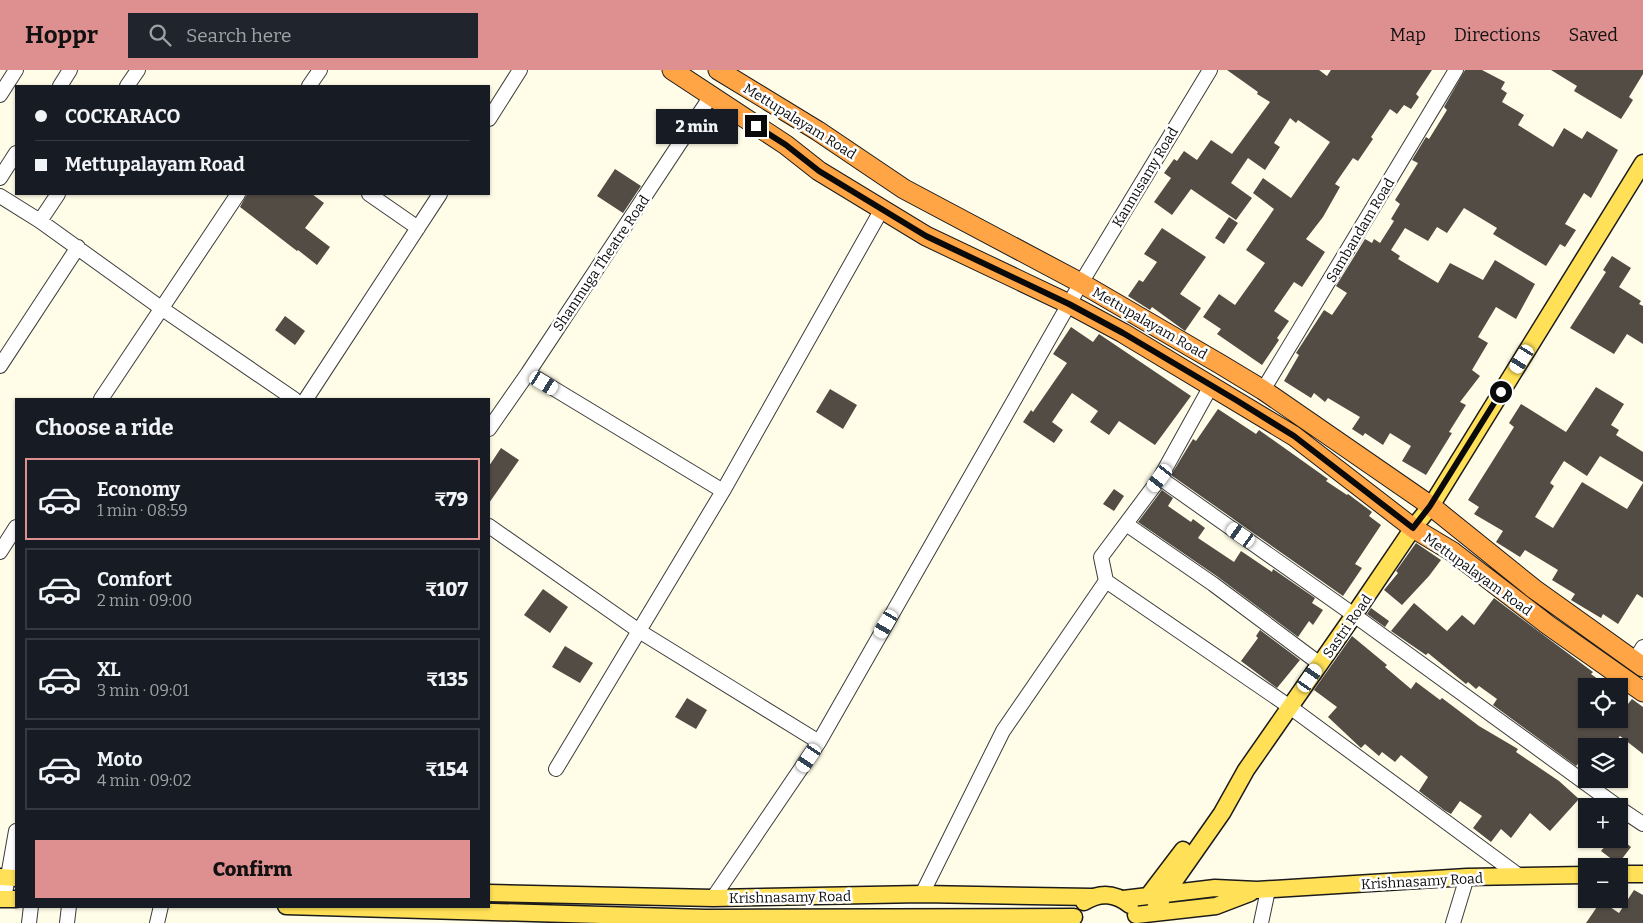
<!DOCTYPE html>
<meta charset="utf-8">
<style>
:root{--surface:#171b24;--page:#20242c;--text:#f1f3f6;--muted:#9ea1a6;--line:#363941;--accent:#de9091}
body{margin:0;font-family:Bitter,serif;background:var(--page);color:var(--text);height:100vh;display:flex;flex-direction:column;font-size:19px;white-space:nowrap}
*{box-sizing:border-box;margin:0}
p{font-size:16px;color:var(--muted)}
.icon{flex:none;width:28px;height:28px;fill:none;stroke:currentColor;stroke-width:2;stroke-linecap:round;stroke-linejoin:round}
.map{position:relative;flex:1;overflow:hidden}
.drawer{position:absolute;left:15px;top:328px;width:475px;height:510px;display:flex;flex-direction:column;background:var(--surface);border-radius:0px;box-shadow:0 1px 4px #0004}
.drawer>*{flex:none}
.guide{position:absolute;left:15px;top:15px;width:475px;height:110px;border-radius:0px;box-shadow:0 1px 4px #0004;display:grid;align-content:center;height:110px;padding:0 20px;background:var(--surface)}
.tools{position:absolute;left:1578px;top:608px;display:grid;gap:10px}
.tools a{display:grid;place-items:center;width:50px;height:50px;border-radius:0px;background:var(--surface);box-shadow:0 1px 4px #0004;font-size:25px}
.end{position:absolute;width:22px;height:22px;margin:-11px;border:6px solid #0a0a0a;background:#fff;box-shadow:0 0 0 2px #fff}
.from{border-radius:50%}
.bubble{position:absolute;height:35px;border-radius:0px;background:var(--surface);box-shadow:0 1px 4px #0004;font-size:16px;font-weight:800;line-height:35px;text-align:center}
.car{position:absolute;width:15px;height:30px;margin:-15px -8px;border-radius:6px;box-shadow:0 0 4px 1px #0007;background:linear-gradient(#fff 24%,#345 0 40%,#fff 0 76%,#345 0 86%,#fff 0)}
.guide b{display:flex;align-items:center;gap:18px;height:48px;font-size:19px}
.guide b+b{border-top:1px solid var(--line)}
.guide i{width:12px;height:12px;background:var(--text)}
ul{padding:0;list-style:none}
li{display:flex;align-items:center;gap:15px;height:82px;margin:0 10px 8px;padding:0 10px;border:2px solid var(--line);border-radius:0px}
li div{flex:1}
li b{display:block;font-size:19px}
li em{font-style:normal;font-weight:800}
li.on{border-color:var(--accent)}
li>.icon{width:45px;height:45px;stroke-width:1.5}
h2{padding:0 20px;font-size:22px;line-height:60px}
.action{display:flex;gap:10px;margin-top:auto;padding:10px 20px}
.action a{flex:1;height:58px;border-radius:0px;background:var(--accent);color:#111;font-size:20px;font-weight:800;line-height:58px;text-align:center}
header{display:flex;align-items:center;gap:30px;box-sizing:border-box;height:70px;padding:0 25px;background:var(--accent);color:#111}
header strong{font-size:24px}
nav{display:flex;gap:28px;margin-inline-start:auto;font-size:18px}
.search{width:350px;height:45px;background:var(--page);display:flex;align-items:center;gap:12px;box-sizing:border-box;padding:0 18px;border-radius:0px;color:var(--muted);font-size:19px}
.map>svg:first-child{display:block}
.building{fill:#534c45}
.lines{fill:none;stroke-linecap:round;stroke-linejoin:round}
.minor-casing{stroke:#3d3d3d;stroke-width:16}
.major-casing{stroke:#1b1b1b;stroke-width:19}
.highway-casing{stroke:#1b1b1b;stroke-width:21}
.minor{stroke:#fff;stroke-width:14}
.major{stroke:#ffe057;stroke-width:16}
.highway{stroke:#ffa545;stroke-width:19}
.route{stroke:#0a0a0a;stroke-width:6}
.labels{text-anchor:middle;stroke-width:5;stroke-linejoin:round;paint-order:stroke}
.street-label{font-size:14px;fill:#0a0a0a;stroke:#fff}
</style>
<header>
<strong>Hoppr</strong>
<div class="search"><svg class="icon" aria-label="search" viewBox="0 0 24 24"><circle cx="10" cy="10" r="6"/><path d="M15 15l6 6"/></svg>Search here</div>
<nav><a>Map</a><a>Directions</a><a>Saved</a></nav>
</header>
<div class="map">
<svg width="1643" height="853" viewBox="0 0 1643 853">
<rect width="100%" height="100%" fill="#fffce7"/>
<!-- building -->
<path class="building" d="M 1227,0 L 1319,0 L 1327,6 L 1331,0 L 1432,0 L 1416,24 L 1419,27 L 1411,39 L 1404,35 L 1397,44 L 1390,39 L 1371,67 L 1373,69 L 1358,91 L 1353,88 L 1335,114 L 1340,117 L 1323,147 L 1306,169 L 1325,182 L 1302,217 L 1294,212 L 1274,241 L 1289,251 L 1277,268 L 1279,270 L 1262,295 L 1217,264 L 1221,259 L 1203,247 L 1219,224 L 1235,235 L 1265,193 L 1246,180 L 1274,139 L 1253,123 L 1263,108 L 1291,128 L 1330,72 L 1298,50 L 1296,53 L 1290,48 L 1274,73 L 1280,77 L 1265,100 L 1248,88 L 1231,113 L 1252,128 L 1236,150 L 1191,119 L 1172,145 L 1154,132 L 1171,108 L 1164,103 L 1174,89 L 1177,91 L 1184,81 L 1197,90 L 1211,70 L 1232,84 L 1270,32 L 1257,24 L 1258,22 Z
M 1465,0 L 1482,0 L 1505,12 L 1501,19 L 1507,23 L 1502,32 L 1524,45 L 1518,55 L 1553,77 L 1564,58 L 1582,69 L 1587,61 L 1618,80 L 1591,128 L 1584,123 L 1565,154 L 1576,160 L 1565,177 L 1560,174 L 1546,196 L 1493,164 L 1497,158 L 1464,138 L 1447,163 L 1437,157 L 1428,171 L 1405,158 L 1391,180 L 1400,186 L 1398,189 L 1438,213 L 1450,193 L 1483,210 L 1495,190 L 1535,214 L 1516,249 L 1496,237 L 1478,267 L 1488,273 L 1472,300 L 1480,306 L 1460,332 L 1466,335 L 1449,362 L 1452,363 L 1426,405 L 1402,391 L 1411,376 L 1390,363 L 1383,375 L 1365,363 L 1363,366 L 1352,359 L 1360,347 L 1328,328 L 1325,332 L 1314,323 L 1311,328 L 1284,311 L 1299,285 L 1296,283 L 1324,240 L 1332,245 L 1347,223 L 1336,216 L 1365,169 L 1372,173 L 1374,169 L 1380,173 L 1394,151 L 1391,149 L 1400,134 L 1395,130 L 1418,93 L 1412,90 L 1426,67 L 1429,69 L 1447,40 L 1444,37 Z
M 1551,0 L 1643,0 L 1643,4 L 1629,27 L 1633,30 L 1621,49 L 1574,21 L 1577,16 Z
M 615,99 L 641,116 L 623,143 L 597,126 Z
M 247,124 L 312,124 L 324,133 L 305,158 L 330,177 L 317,195 L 298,180 L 297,181 L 240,137 Z
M 1229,147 L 1238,153 L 1224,174 L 1215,168 Z
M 1162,158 L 1206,187 L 1180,224 L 1201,238 L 1185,261 L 1152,237 L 1150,240 L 1128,226 L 1139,210 L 1143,212 L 1157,192 L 1144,184 Z
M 1612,186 L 1631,198 L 1619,217 L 1641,231 L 1639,234 L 1643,236 L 1643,274 L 1627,264 L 1614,284 L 1570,258 L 1606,202 L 1603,200 Z
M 285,246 L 305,261 L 295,275 L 275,260 Z
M 1071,257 L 1093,272 L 1099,264 L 1191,326 L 1155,375 L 1119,351 L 1109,365 L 1090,352 L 1098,341 L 1072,323 L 1052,352 L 1063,360 L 1054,373 L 1023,352 L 1031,340 L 1033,342 L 1067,293 L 1053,284 Z
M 1596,317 L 1624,334 L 1611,355 L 1619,360 L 1616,365 L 1643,382 L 1643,412 L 1600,386 L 1587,406 L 1564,391 L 1550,413 L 1554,416 L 1535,447 L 1553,458 L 1582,412 L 1627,439 L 1643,413 L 1643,528 L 1637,524 L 1618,554 L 1603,544 L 1601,548 L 1571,530 L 1575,524 L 1552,510 L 1558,500 L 1525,480 L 1520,487 L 1496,472 L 1503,461 L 1474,444 L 1479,437 L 1468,430 L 1514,357 L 1509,353 L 1521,334 L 1566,362 Z
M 830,319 L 857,335 L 843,359 L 816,342 Z
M 1218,339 L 1256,364 L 1259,360 L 1328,409 L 1326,411 L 1347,425 L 1348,424 L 1372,442 L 1369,446 L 1381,455 L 1355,494 L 1362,498 L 1343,526 L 1171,405 L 1193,369 L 1196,371 Z
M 501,378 L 519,390 L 489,433 L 489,396 Z
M 1114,419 L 1124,426 L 1114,441 L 1103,434 Z
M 1162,420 L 1173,428 L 1168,436 L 1191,452 L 1193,449 L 1205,458 L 1198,468 L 1234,492 L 1241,481 L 1272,502 L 1273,499 L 1315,528 L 1312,533 L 1323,540 L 1313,555 L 1309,551 L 1298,567 L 1218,507 L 1138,452 Z
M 1416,473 L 1441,490 L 1429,506 L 1402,535 L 1384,520 L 1398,503 L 1396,501 Z
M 543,519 L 568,537 L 550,563 L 524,545 Z
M 1494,528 L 1593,602 L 1591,604 L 1607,616 L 1586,616 L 1586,649 L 1619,649 L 1619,626 L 1628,634 L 1632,629 L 1643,637 L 1643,684 L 1620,666 L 1612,676 L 1586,676 L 1586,685 L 1576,696 L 1493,635 L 1497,629 L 1479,616 L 1476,619 L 1468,612 L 1466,614 L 1428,583 L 1426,585 L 1391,561 L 1414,533 L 1447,561 L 1462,545 L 1474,555 Z
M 1371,538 L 1389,551 L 1385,557 L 1367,544 Z
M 1260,560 L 1300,590 L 1277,618 L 1241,591 L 1258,568 L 1256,566 Z
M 1352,566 L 1387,595 L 1385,597 L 1411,619 L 1416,612 L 1440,630 L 1442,628 L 1479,656 L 1518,679 L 1516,682 L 1559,711 L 1579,729 L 1550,761 L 1530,743 L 1511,768 L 1501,759 L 1491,772 L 1473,758 L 1482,746 L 1460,731 L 1451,744 L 1444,740 L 1419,721 L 1428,707 L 1401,685 L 1395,692 L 1382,682 L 1379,686 L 1365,674 L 1361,678 L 1328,647 L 1337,637 L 1314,620 Z
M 565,576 L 593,593 L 580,613 L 552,597 Z
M 687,628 L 707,640 L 696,659 L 675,647 Z
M 1611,769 L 1621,769 L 1631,777 L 1618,794 L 1601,781 Z
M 1634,820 L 1643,825 L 1643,853 L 1586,853 L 1601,831 L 1619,843 Z"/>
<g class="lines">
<defs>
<path id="minor" d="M 60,16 L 70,0
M 127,16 L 138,0
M 309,16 L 320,0
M 0,25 L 16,0
M 489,49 L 520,0
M 0,108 L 16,83
M 369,124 L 418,158
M 0,126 L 40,151 L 161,238 L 294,329
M 40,151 L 58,124
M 0,296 L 78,177
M 528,303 L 723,421
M 1263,320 L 1456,0
M 101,329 L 238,124
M 306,329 L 440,124
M 489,359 L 528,303 L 711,26
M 1160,408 L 1354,545 L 1617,736
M 1126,454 L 1213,514 L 1320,594
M 489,456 L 639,561 L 819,672
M 0,482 L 16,457
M 1106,511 L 1290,637 L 1518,805
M 1634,591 L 1643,577
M 556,699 L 723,421 L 882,139
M 1619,738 L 1643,754
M 922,824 L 1003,661 L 1106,511 L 1101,487 L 1160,408 L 1211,316
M 713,828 L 819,672 L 1081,213 L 1210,0
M 4,829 L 16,761
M 29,853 L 31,836
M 67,853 L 69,836
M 157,853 L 161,836
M 1261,853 L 1268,820
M 1453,853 L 1467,807"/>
<path id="major" d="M 1619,804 L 1643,804
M 0,807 L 16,808
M 489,823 L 713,828 L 922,824 L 1092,827
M 1148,826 L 1183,780
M 0,829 L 16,829
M 1123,829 L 1215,818 L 1257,820 L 1467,807 L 1586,805
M 1084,832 C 1100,822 1115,823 1130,835
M 286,836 L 706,848 L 1074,847
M 1152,843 L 1222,743 L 1246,700 L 1354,545 L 1413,458 L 1431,436 L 1643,93
M 1136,845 L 1216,836 L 1250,823"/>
<path id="highway" d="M 672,0 L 786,75 L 819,101 L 926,166 L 1069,234 L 1123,263 L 1294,366 L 1413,458 L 1453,482 L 1548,555 L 1643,622
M 718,0 L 818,61 L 904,119 L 1081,213 L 1220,294 L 1263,320 L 1431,436 L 1534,519 L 1643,597"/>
</defs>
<!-- minor casing -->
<use href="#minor" class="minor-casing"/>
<!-- major casing -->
<use href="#major" class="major-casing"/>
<!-- highway casing -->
<use href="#highway" class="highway-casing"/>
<!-- minor -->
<use href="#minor" class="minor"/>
<!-- major -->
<use href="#major" class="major"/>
<!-- highway -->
<use href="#highway" class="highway"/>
</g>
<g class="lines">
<!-- route -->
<path class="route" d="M 756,56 L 786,75 L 819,101 L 926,166 L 1069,234 L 1123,263 L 1236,330 L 1294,366 L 1413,458 L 1430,436 L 1501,322"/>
</g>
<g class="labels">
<!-- street labels -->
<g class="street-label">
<text transform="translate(800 51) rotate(32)" y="5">Mettupalayam Road</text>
<text transform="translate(1145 107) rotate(-59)" y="5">Kannusamy Road</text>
<text transform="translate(1360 160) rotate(-59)" y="5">Sambandam Road</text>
<text transform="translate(601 193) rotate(-56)" y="5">Shanmuga Theatre Road</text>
<text transform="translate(1150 253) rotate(30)" y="5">Mettupalayam Road</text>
<text transform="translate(1478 504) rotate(36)" y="5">Mettupalayam Road</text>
<text transform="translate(1347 556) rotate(-55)" y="5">Sastri Road</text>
<text transform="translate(1422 811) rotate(-3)" y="5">Krishnasamy Road</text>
<text transform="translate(790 827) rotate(-1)" y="5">Krishnasamy Road</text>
</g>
</g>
</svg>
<div class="tools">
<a><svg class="icon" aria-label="locate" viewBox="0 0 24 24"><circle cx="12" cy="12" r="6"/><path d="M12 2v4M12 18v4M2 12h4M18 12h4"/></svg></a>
<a><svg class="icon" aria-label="layers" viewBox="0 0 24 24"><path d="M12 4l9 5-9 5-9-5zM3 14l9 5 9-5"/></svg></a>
<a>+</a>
<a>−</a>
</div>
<i class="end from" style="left:1501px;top:322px"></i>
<i class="end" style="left:756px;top:56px"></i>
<div class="bubble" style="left:656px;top:39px;width:82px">2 min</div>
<i class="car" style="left:1522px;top:289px;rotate:212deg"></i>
<i class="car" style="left:544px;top:313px;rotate:121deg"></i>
<i class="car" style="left:1160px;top:408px;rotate:217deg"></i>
<i class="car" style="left:1241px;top:465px;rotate:305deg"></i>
<i class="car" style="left:886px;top:554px;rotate:210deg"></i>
<i class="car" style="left:1310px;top:608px;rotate:35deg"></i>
<i class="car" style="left:809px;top:688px;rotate:214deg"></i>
<div class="guide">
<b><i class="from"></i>COCKARACO</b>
<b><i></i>Mettupalayam Road</b>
</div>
<section class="drawer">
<h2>Choose a ride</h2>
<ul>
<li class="on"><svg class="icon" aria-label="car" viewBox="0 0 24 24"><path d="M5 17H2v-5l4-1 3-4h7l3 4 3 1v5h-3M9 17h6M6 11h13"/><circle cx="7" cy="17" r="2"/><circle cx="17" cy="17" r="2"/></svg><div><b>Economy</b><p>1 min · 08:59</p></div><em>₹79</em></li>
<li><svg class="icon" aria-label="car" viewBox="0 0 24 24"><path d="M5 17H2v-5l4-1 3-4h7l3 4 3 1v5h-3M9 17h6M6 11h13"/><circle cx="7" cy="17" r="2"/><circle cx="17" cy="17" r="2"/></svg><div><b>Comfort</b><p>2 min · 09:00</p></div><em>₹107</em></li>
<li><svg class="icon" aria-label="car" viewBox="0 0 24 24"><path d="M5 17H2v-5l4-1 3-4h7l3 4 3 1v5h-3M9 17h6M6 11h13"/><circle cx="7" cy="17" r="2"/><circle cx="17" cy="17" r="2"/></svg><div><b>XL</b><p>3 min · 09:01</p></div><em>₹135</em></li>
<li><svg class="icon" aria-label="car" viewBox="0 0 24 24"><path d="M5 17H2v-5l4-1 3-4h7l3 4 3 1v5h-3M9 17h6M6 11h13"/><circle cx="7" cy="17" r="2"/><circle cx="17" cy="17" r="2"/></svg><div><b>Moto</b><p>4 min · 09:02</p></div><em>₹154</em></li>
</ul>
<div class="action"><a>Confirm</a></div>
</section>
</div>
